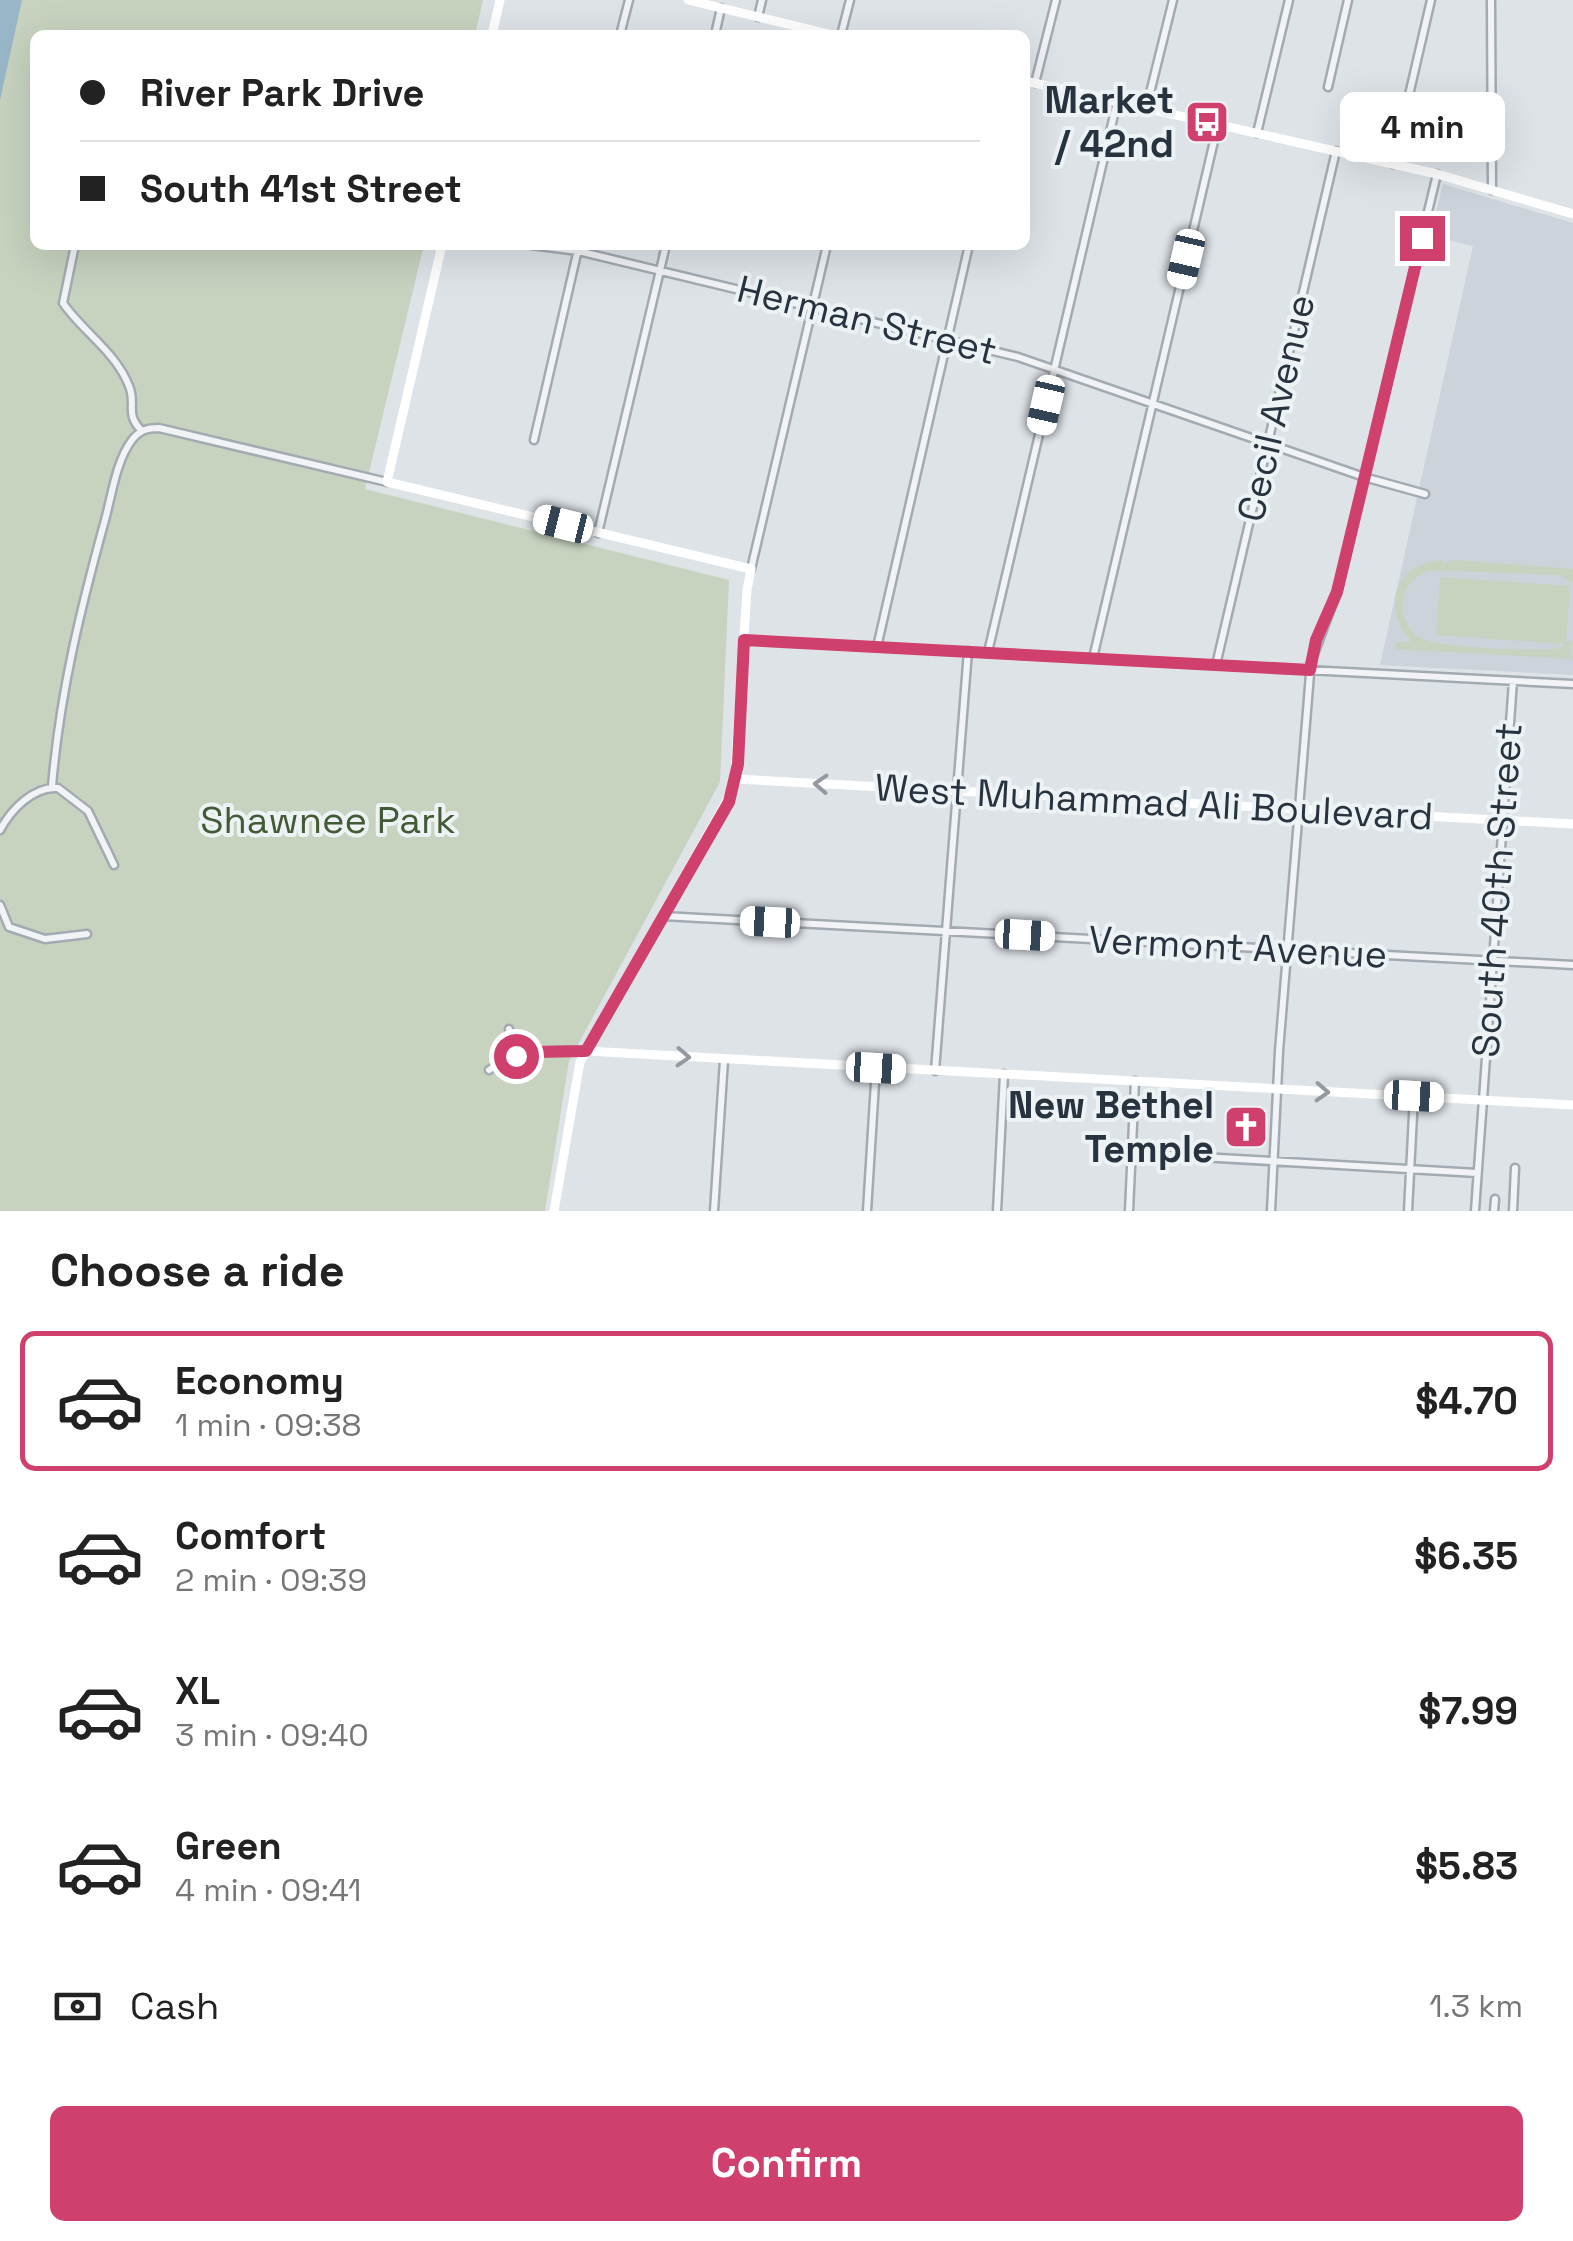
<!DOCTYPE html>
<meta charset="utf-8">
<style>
:root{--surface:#fff;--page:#f2f2f2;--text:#222;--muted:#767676;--line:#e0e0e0;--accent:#d0406d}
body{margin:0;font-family:"Space Grotesk",sans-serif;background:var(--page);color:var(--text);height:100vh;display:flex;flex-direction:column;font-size:38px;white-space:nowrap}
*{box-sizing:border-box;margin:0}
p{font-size:32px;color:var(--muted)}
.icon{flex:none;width:55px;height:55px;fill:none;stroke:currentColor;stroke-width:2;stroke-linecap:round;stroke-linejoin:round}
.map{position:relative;height:1211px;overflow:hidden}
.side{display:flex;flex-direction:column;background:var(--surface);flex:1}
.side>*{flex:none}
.top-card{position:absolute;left:30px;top:30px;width:1000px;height:220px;border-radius:15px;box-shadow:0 10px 40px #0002;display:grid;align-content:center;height:220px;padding:0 50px;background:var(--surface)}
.end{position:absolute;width:45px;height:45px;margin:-22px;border:12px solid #d0406d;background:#fff;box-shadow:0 0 0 5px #fff}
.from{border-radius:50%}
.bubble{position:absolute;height:70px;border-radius:15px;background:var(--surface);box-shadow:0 10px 40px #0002;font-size:32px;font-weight:700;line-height:70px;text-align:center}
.car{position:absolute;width:30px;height:60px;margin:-30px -15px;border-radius:12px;box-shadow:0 0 8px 2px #0007;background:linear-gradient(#fff 24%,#345 0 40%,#fff 0 76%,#345 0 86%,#fff 0)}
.top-card b{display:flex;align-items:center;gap:35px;height:95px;font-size:38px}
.top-card b+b{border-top:2px solid var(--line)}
.top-card i{width:25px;height:25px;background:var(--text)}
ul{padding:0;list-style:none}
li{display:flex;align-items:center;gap:30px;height:140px;margin:0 20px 15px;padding:0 30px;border:5px solid transparent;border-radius:15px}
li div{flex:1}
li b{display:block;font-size:38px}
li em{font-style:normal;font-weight:700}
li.current{border-color:var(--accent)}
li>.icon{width:90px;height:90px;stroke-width:1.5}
h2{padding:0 50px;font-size:45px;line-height:120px}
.pay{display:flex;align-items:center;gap:25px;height:110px;padding:0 50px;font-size:38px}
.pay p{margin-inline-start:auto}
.button{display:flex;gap:20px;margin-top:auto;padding:20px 50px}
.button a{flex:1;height:115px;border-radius:15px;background:var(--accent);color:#fff;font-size:40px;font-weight:700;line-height:115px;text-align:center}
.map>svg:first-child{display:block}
.built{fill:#ccd3da}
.green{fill:#c7d2bf}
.water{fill:#98b7c9}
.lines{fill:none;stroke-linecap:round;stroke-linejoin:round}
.street-casing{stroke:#a3abb2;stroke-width:11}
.street{stroke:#f1f3f6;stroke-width:6}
.secondary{stroke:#fff;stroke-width:9}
.oneway{stroke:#93999f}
.route{stroke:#d0406d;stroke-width:12}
.labels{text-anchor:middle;stroke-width:8;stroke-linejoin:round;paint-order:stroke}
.poi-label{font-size:38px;font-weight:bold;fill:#27333f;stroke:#edf2f5;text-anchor:end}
.street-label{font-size:38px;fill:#27333f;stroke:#edf2f5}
.park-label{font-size:38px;fill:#425b34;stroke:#edf2f5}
</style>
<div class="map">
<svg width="1573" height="1211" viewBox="0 0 1573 1211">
<rect width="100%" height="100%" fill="#dee3e8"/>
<!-- built -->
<path class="built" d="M 1443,184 L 1573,223 L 1573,675 L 1380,665 L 1473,246 L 1430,236 Z"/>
<!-- green -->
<path class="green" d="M 18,0 L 483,0 L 475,35 L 35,35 L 35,245 L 424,245 L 365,489 L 729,580 L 720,782 L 569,1061 L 545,1211 L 0,1211 L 0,83 Z
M 1442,560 L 1443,563 L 1454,560 L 1573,569 L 1573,583 L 1558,575 L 1430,570 C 1414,576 1403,587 1403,605 C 1402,618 1409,631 1420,638 C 1439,648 1538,652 1561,648 L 1565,644 L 1436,635 L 1440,577 L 1570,586 L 1566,643 L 1573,640 L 1570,650 L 1573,659 L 1395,649 L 1396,642 L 1411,642 C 1382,608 1393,564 1442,560 Z"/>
<!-- water -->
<path class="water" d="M 0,0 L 22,0 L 0,100 Z"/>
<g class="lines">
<defs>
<path id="street" d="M 1491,0 L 1492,190
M 758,17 L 762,0
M 620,35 L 629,0
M 715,35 L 721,8
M 841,35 L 850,0
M 1035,83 L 1056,0
M 1328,87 L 1348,0
M 1146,109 L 1173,0
M 1257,133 L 1289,0
M 1393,164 L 1431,0
M 75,245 L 63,303 C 82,331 116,352 129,386 C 137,405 124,413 142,431
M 531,245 L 578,251 L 1018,357 L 1364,477 L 1425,494
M 534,440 L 579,245
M 598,533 L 666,245
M 751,569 L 827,245
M 744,640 L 1573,684
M 877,647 L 969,245
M 988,652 L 1117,102
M 1093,658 L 1218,124
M 1216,665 L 1336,151
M 52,786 C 60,693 80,611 105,520 C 112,495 116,461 132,440 C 140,430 147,428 159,428 L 387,482
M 0,830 C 11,810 33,786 58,788 L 88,811 L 114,865
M 0,905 L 9,927 L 45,939 L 87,934
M 663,916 L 1573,965
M 509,1029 L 514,1043 L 533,1051
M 489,1070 C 519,1050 551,1050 586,1051
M 935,1071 L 968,651
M 1132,1153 L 1477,1173
M 714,1211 L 724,1060
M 867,1211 L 876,1067
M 997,1211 L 1004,1074
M 1129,1211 L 1135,1081
M 1271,1211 L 1279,1051 L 1311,662 L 1337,592 L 1437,174
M 1408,1211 L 1414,1096
M 1475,1211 L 1513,681
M 1494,1211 L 1495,1199
M 1513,1211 L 1515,1168"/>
</defs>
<!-- street casing -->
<use href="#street" class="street-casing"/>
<!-- street -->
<use href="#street" class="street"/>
<!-- secondary -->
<path class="secondary" d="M 688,0 L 833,35
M 492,35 L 500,0
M 1025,81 L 1437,174 L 1573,214
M 442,245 L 387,482 L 751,569 L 747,590 L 734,788 L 580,1062 L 554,1211
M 736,779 L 1573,824
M 586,1051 L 1573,1105"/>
</g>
<!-- one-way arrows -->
<defs><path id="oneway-chevron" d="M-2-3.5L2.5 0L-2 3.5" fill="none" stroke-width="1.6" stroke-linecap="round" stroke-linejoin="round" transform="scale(2.5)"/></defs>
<g class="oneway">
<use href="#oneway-chevron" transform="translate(821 784) rotate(-177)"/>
<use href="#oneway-chevron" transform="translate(683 1057) rotate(3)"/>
<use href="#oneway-chevron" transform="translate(1322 1092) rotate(3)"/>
</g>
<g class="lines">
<!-- route -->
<path class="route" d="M 516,1056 L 534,1052 L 586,1051 L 729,802 L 738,764 L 744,640 L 1310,670 L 1316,640 L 1337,592 L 1422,238"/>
</g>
<!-- icons -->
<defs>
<symbol id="bus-square" viewBox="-11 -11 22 22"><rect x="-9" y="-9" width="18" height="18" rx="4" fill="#d0406d" stroke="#edf2f5"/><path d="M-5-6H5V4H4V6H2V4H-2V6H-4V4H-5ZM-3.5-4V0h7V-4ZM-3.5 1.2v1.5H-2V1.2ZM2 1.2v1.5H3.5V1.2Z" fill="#fff"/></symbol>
<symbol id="church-square" viewBox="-11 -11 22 22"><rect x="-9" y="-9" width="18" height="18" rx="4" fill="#d0406d" stroke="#edf2f5"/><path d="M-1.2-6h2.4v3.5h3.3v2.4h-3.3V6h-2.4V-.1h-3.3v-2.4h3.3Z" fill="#fff"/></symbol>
</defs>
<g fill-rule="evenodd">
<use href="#bus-square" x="1182" y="97" width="50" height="50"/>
<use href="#church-square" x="1221" y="1102" width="50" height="50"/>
</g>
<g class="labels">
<!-- poi labels -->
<g class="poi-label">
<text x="1174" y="113">Market<tspan x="1174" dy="44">/ 42nd</tspan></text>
<text x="1214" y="1118">New Bethel<tspan x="1214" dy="44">Temple</tspan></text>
</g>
<!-- street labels -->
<g class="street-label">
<text transform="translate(867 320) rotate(14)" y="13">Herman Street</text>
<text transform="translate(1276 408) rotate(-77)" y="13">Cecil Avenue</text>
<text transform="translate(1154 802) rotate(3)" y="13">West Muhammad Ali Boulevard</text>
<text transform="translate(1497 890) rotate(-86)" y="13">South 40th Street</text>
<text transform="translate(1238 947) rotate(3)" y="13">Vermont Avenue</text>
</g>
<!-- park labels -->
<g class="park-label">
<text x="328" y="833">Shawnee Park</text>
</g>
</g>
</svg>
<i class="end from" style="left:516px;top:1056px"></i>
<i class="end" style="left:1422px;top:238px"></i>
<div class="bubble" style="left:1340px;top:92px;width:165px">4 min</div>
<i class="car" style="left:1186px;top:259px;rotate:193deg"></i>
<i class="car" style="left:1046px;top:405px;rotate:193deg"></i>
<i class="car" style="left:563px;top:524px;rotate:284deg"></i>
<i class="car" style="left:770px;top:922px;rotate:273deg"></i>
<i class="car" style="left:1025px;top:935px;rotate:93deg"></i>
<i class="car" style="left:876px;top:1068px;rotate:93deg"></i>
<i class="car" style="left:1414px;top:1096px;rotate:93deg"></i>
<div class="top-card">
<b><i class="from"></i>River Park Drive</b>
<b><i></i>South 41st Street</b>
</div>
</div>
<section class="side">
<h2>Choose a ride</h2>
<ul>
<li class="current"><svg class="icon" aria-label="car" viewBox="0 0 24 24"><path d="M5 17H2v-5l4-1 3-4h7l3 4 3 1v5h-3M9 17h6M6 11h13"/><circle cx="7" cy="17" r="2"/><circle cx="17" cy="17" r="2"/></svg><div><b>Economy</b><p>1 min · 09:38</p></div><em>$4.70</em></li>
<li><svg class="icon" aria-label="car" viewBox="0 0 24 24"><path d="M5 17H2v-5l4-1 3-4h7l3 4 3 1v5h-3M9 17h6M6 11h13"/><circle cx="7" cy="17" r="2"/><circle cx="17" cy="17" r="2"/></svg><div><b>Comfort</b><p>2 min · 09:39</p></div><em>$6.35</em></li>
<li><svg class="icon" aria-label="car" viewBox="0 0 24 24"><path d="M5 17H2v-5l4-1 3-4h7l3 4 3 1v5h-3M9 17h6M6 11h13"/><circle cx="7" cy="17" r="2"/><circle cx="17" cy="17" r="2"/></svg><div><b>XL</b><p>3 min · 09:40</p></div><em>$7.99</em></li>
<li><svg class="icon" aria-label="car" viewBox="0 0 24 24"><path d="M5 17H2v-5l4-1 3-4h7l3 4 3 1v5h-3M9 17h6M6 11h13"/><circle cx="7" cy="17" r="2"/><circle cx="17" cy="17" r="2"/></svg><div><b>Green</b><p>4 min · 09:41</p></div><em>$5.83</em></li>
</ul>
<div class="pay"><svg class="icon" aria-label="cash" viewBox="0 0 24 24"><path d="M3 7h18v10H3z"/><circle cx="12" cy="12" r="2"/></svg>Cash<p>1.3 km</p></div>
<div class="button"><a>Confirm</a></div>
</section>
